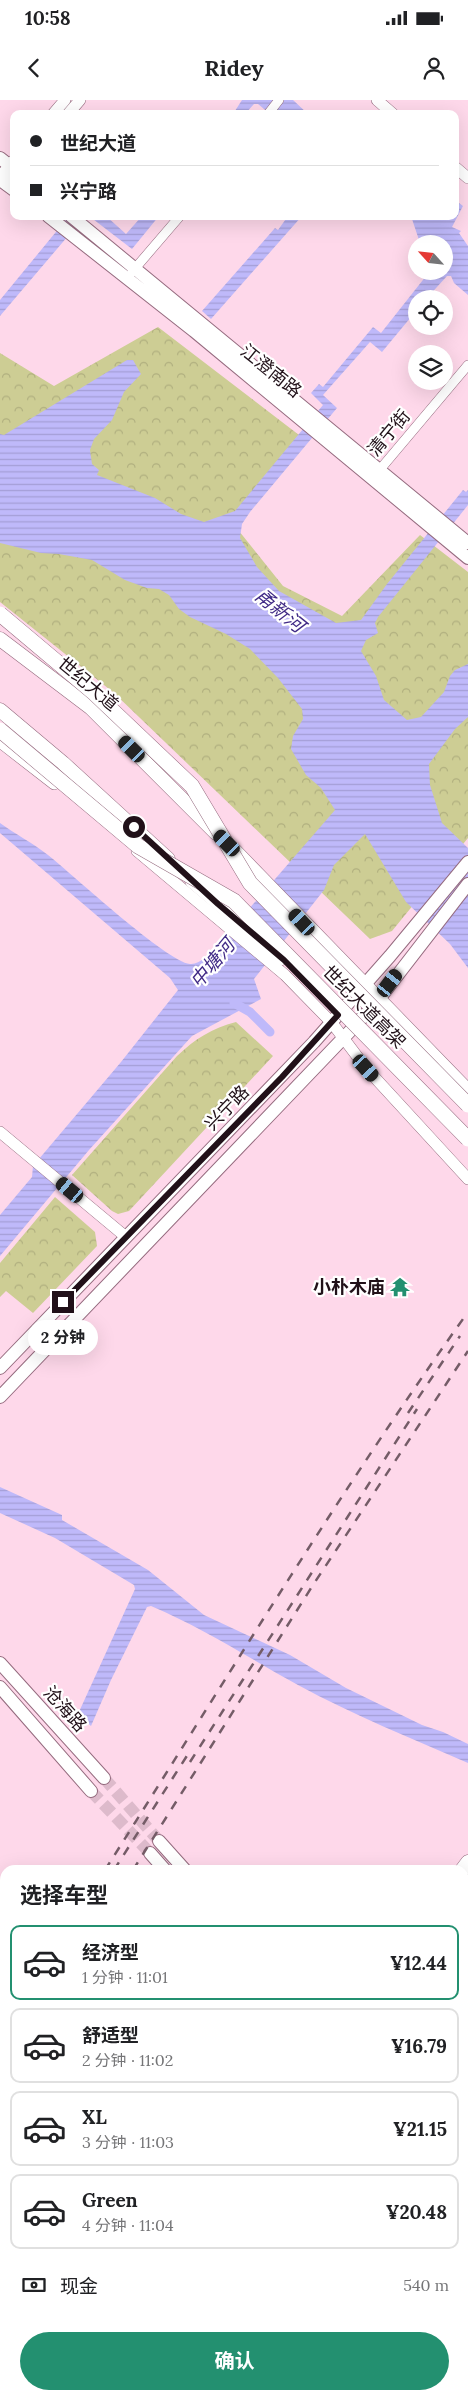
<!DOCTYPE html>
<html lang="zh">
<meta charset="utf-8">
<style>
:root{--surface:#fff;--page:#f6f6f6;--text:#202124;--muted:#757577;--line:#e0e0e0;--accent:#239070}
body{margin:0;font-family:Lora,"Noto Sans SC",serif;background:var(--page);color:var(--text);height:100vh;display:flex;flex-direction:column;font-size:19px;white-space:nowrap}
*{box-sizing:border-box;margin:0}
p{font-size:16px;color:var(--muted)}
.icon{flex:none;width:28px;height:28px;fill:none;stroke:currentColor;stroke-width:2;stroke-linecap:round;stroke-linejoin:round}
.map{position:relative;flex:1;overflow:hidden}
.sheet{position:absolute;left:0px;top:1765px;width:469px;height:535px;display:flex;flex-direction:column;background:var(--surface);border-radius:15px 15px 0 0;box-shadow:0 5px 20px #0002}
.sheet>*{flex:none}
.guide{position:absolute;left:10px;top:10px;width:449px;height:110px;border-radius:10px;box-shadow:0 5px 20px #0002;display:grid;align-content:center;height:110px;padding:0 20px;background:var(--surface)}
.needle{width:32px;rotate:297deg}
.fabs{position:absolute;left:408px;top:135px;display:grid;gap:10px}
.fabs a{display:grid;place-items:center;width:45px;height:45px;border-radius:50%;background:var(--surface);box-shadow:0 5px 20px #0002;font-size:25px}
.end{position:absolute;width:22px;height:22px;margin:-11px;border:6px solid #211119;background:#fff;box-shadow:0 0 0 2px #fff}
.from{border-radius:50%}
.bubble{position:absolute;height:35px;border-radius:18px;background:var(--surface);box-shadow:0 5px 20px #0002;font-size:16px;font-weight:700;line-height:35px;text-align:center}
.car{position:absolute;width:15px;height:30px;margin:-15px -8px;border-radius:6px;box-shadow:0 0 4px 1px #0007;background:linear-gradient(#222 24%,#8ab4d8 0 40%,#222 0 76%,#8ab4d8 0 86%,#222 0)}
.guide b{display:flex;align-items:center;gap:18px;height:48px;font-size:19px}
.guide b+b{border-top:1px solid var(--line)}
.guide i{width:12px;height:12px;background:var(--text)}
ul{padding:0;list-style:none}
li{display:flex;align-items:center;gap:15px;height:75px;margin:0 10px 8px;padding:0 10px;border:2px solid var(--line);border-radius:10px}
li div{flex:1}
li b{display:block;font-size:19px}
li em{font-style:normal;font-weight:700}
li.on{border-color:var(--accent)}
li>.icon{width:45px;height:45px;stroke-width:1.5}
h2{padding:0 20px;font-size:22px;line-height:60px}
.pay{display:flex;align-items:center;gap:12px;height:55px;padding:0 20px;font-size:19px}
.pay p{margin-inline-start:auto}
.button{display:flex;gap:10px;margin-top:auto;padding:10px 20px}
.button a{flex:1;height:58px;border-radius:30px;background:var(--accent);color:#fff;font-size:20px;font-weight:700;line-height:58px;text-align:center}
.status{display:flex;justify-content:space-between;align-items:center;height:35px;padding:0 25px;background:var(--surface);direction:ltr}
.status svg{height:14px;fill:currentColor}
header{display:flex;justify-content:space-between;align-items:center;height:65px;padding:0 20px;background:var(--surface);font-size:22px;font-weight:700}
.map>svg:first-child{display:block}
.park{fill:url(#park-crowns)}
.water{fill:url(#water-rules)}
.lines{fill:none;stroke-linecap:round;stroke-linejoin:round}
.canal{stroke:#bfb9fa;stroke-width:9}
.secondary-tunnel{stroke:#ddbacb;stroke-width:12;stroke-dasharray:12 6;stroke-linecap:butt}
.minor-casing{stroke:#956b7f;stroke-width:10}
.tertiary-casing{stroke:#956b7f;stroke-width:12}
.secondary-casing{stroke:#956b7f;stroke-width:14}
.primary-casing{stroke:#956b7f;stroke-width:15}
.minor{stroke:#fff;stroke-width:9}
.tertiary{stroke:#fff;stroke-width:11}
.secondary{stroke:#fff;stroke-width:12}
.primary{stroke:#fff;stroke-width:14}
.rail{stroke:#745c67;stroke-width:2.5;stroke-dasharray:9 9;stroke-linecap:butt}
.trunk-bridge-casing{stroke:#956b7f;stroke-width:16;stroke-linecap:butt}
.trunk-bridge{stroke:#fff;stroke-width:15}
.route{stroke:#211119;stroke-width:6}
.labels{text-anchor:middle;stroke-width:4.5;stroke-linejoin:round;paint-order:stroke}
.street-label{font-size:18px;fill:#211119;stroke:#fff}
.poi-label{font-size:18px;font-weight:bold;fill:#211119;stroke:#fff;text-anchor:end}
.water-label{font-size:19px;font-style:italic;fill:#412b86;stroke:#fff}
</style>
<div class="status"><b>10:58</b><svg viewBox="0 0 49 12"><path d="M0 12V9h3v3zM5 12V6h3v6zM10 12V3h3v9zM15 12V0h3v12zM26 1h20v11H26zM47 4h2v5h-2z"/></svg></div>
<header><svg class="icon" aria-label="back" viewBox="0 0 24 24"><path d="M15 5l-7 7 7 7"/></svg>Ridey<svg class="icon" aria-label="person" viewBox="0 0 24 24"><circle cx="12" cy="8" r="4"/><path d="M4 21q1-7 8-7t8 7"/></svg></header>
<div class="map">
<svg width="468" height="2300" viewBox="0 0 468 2300">
<defs>
<pattern id="park-crowns" width="20" height="18" patternUnits="userSpaceOnUse" patternTransform="scale(1.25)"><rect width="20" height="18" fill="#cdcd94"/><path d="M2 6a3 3 0 1 1 6 0M12 15a3 3 0 1 1 6 0" fill="none" stroke="#b0af7f"/></pattern>
<pattern id="water-rules" width="6" height="5" patternUnits="userSpaceOnUse" patternTransform="scale(1.25)"><rect width="6" height="5" fill="#bfb9fa"/><path d="M0 2.5h6" fill="none" stroke="#a49ed6"/></pattern>
</defs>
<rect width="100%" height="100%" fill="#fed8ea"/>
<!-- park -->
<path class="park" d="M 158,227 L 299,335 L 235,426 L 283,486 L 342,516 L 420,435 L 468,472 L 468,738 L 392,831 L 370,839 L 114,593 L 0,502 L 0,253 L 54,286 Z
M 236,922 L 273,956 L 129,1111 L 118,1114 L 112,1111 L 72,1075 L 177,956 C 195,939 212,928 236,922 Z
M 55,1097 L 95,1132 L 97,1146 L 33,1213 L 6,1191 L 0,1197 L 0,1163 Z"/>
<!-- water -->
<path class="water" d="M 242,0 L 293,0 L 308,14 L 270,14 L 258,4 L 254,4 L 245,14 L 233,14 Z
M 455,100 L 463,106 L 452,127 L 461,131 L 459,133 L 468,146 L 468,195 L 454,183 L 451,176 L 447,176 L 426,199 L 416,199 L 416,211 L 382,252 L 370,242 L 323,295 L 337,308 L 250,412 L 242,424 L 240,438 L 257,467 L 279,491 L 336,523 L 361,520 L 387,484 L 463,390 L 466,392 L 468,390 L 468,405 L 378,517 L 375,523 L 378,533 L 366,540 L 361,551 L 376,576 L 384,600 L 407,620 L 421,617 L 444,592 L 450,576 L 455,570 L 468,564 L 468,617 L 455,629 L 429,664 L 430,685 L 442,723 L 468,748 L 468,868 L 450,844 L 406,802 L 365,734 L 334,765 L 324,790 L 254,879 L 261,899 L 192,936 L 89,1050 L 0,1156 L 0,1115 L 32,1077 L 33,1066 L 121,962 L 178,890 L 170,878 L 0,733 L 0,723 C 15,734 33,743 48,755 C 72,774 167,862 190,864 C 200,865 208,854 215,848 L 335,710 L 321,688 L 306,675 L 291,649 L 293,636 L 303,619 L 302,609 L 278,578 L 250,549 L 226,534 L 190,517 L 179,509 L 169,495 L 159,489 L 147,488 L 125,480 L 92,460 L 59,454 L 41,453 L 0,443 L 0,334 L 4,335 L 127,260 L 133,260 L 141,274 L 124,292 L 112,320 L 94,339 L 90,350 L 92,364 L 99,370 L 97,375 L 155,398 L 181,414 L 204,422 L 235,411 L 323,305 L 311,293 L 319,284 L 323,287 L 373,227 L 381,233 L 430,171 L 444,171 L 444,144 L 420,143 L 411,116 L 455,116 Z
M 69,116 L 85,116 L 0,216 L 0,200 Z
M 89,116 L 106,116 L 126,134 L 142,116 L 159,116 L 132,149 Z
M 288,116 L 302,116 L 211,219 L 202,211 L 275,128 L 278,130 Z
M 0,1387 L 62,1415 L 62,1420 L 148,1470 L 204,1515 L 290,1555 L 346,1588 L 422,1625 L 443,1632 L 468,1644 L 468,1663 C 411,1638 353,1615 298,1585 C 249,1558 203,1528 151,1506 L 147,1507 L 111,1580 L 91,1626 L 78,1614 L 135,1489 L 134,1485 L 55,1438 L 0,1413 Z"/>
<g class="lines">
<!-- canal -->
<path class="canal" d="M 234,903 L 250,912 L 270,932"/>
<!-- secondary-tunnel -->
<path class="secondary-tunnel" d="M 104,1678 L 159,1741
M 91,1691 L 150,1753"/>
<defs>
<path id="minor" d="M 268,14 L 279,0
M 132,172 L 180,116
M 377,373 L 468,265"/>
<path id="tertiary" d="M 377,0 L 393,14
M 53,14 L 65,0
M 68,14 L 80,0
M 455,67 L 468,78
M 0,77 L 14,60
M 7,85 L 14,77
M 0,642 L 54,684
M 137,751 L 285,875 L 332,923 L 366,968 L 468,1079
M 0,1032 L 126,1137
M 0,2128 L 5,2132
M 196,2295 L 202,2300"/>
<path id="secondary" d="M 0,58 L 14,69
M 0,80 L 14,90
M 48,116 L 194,231 L 468,458
M 71,116 L 468,443
M 0,1268 L 314,942 L 390,856 L 468,762
M 0,1297 L 352,929 L 379,899 L 468,784
M 0,1563 L 104,1678
M 0,1587 L 91,1691
M 159,1741 L 185,1770
M 150,1753 L 165,1770
M 464,2083 L 468,2088
M 464,2111 L 468,2115"/>
<path id="primary" d="M 0,539 L 91,608 L 216,733
M 0,610 L 63,663 L 168,759
M 235,751 L 468,991
M 192,781 L 282,858
M 462,1770 L 468,1762
M 464,1792 L 468,1786
M 28,2300 L 32,2295
M 47,2300 L 50,2295"/>
</defs>
<!-- minor casing -->
<use href="#minor" class="minor-casing"/>
<!-- tertiary casing -->
<use href="#tertiary" class="tertiary-casing"/>
<!-- secondary casing -->
<use href="#secondary" class="secondary-casing"/>
<!-- primary casing -->
<use href="#primary" class="primary-casing"/>
<!-- minor -->
<use href="#minor" class="minor"/>
<!-- tertiary -->
<use href="#tertiary" class="tertiary"/>
<!-- secondary -->
<use href="#secondary" class="secondary"/>
<!-- primary -->
<use href="#primary" class="primary"/>
<!-- rail -->
<path class="rail" d="M 408,1313 L 460,1236
M 190,1662 L 417,1309
M 105,1770 C 224,1583 339,1392 468,1212
M 114,1770 L 190,1651
M 133,1770 L 313,1485 L 468,1251
M 0,1935 L 5,1927
M 0,1952 L 5,1944
M 0,1964 L 5,1956
M 0,1981 L 5,1973"/>
<defs>
<path id="trunk-bridge" d="M 0,514 L 94,593 L 192,686 L 250,783 L 468,1005
M 0,630 L 138,746 L 234,801 L 468,1039"/>
</defs>
<!-- trunk-bridge casing -->
<use href="#trunk-bridge" class="trunk-bridge-casing"/>
<!-- trunk-bridge -->
<use href="#trunk-bridge" class="trunk-bridge"/>
</g>
<g class="lines">
<!-- route -->
<path class="route" d="M 63,1202 L 282,977 L 338,915 L 284,860 L 218,804 L 134,727"/>
</g>
<!-- icons -->
<defs>
<symbol id="temple-bare" viewBox="-9 -9 18 18"><path d="M0-6L5-2H3V0L6.5 2.5H4V6H1.5V3h-3V6H-4V2.5H-6.5L-3 0V-2H-5Z" fill="#239070" stroke="#fff" stroke-width="2.5" paint-order="stroke"/></symbol>
</defs>
<g fill-rule="evenodd">
<use href="#temple-bare" x="386" y="1173" width="28" height="28"/>
</g>
<g class="labels">
<!-- street labels -->
<g class="street-label">
<text transform="translate(271 271) rotate(39)" y="6">江澄南路</text>
<text transform="translate(389 333) rotate(-50)" y="6">清宁街</text>
<text transform="translate(88 584) rotate(40)" y="6">世纪大道</text>
<text transform="translate(364 907) rotate(45)" y="6">世纪大道高架</text>
<text transform="translate(227 1008) rotate(-46)" y="6">兴宁路</text>
<text transform="translate(65 1609) rotate(48)" y="6">沧海路</text>
</g>
<!-- poi labels -->
<g class="poi-label">
<text x="385" y="1193">小朴木庙</text>
</g>
<!-- water labels -->
<g class="water-label">
<text transform="translate(280 510) rotate(39)" y="7">甬新河</text>
<text transform="translate(212 863) rotate(-50)" y="7">中塘河</text>
</g>
</g>
</svg>
<div class="fabs">
<a><svg class="needle" viewBox="-14 -14 28 28"><path d="M0-13l5 13h-10z" fill="#e53935"/><path d="M0 13l5-13h-10z" fill="#757577"/></svg></a>
<a><svg class="icon" aria-label="locate" viewBox="0 0 24 24"><circle cx="12" cy="12" r="6"/><path d="M12 2v4M12 18v4M2 12h4M18 12h4"/></svg></a>
<a><svg class="icon" aria-label="layers" viewBox="0 0 24 24"><path d="M12 4l9 5-9 5-9-5zM3 14l9 5 9-5"/></svg></a>
</div>
<i class="end from" style="left:134px;top:727px"></i>
<i class="end" style="left:63px;top:1202px"></i>
<div class="bubble" style="left:28px;top:1220px;width:70px">2 分钟</div>
<i class="car" style="left:132px;top:649px;rotate:315deg"></i>
<i class="car" style="left:227px;top:743px;rotate:315deg"></i>
<i class="car" style="left:302px;top:822px;rotate:317deg"></i>
<i class="car" style="left:390px;top:883px;rotate:37deg"></i>
<i class="car" style="left:366px;top:968px;rotate:138deg"></i>
<i class="car" style="left:70px;top:1090px;rotate:310deg"></i>
<div class="guide">
<b><i class="from"></i>世纪大道</b>
<b><i></i>兴宁路</b>
</div>
<section class="sheet">
<h2>选择车型</h2>
<ul>
<li class="on"><svg class="icon" aria-label="car" viewBox="0 0 24 24"><path d="M5 17H2v-5l4-1 3-4h7l3 4 3 1v5h-3M9 17h6M6 11h13"/><circle cx="7" cy="17" r="2"/><circle cx="17" cy="17" r="2"/></svg><div><b>经济型</b><p>1 分钟 · 11:01</p></div><em>¥12.44</em></li>
<li><svg class="icon" aria-label="car" viewBox="0 0 24 24"><path d="M5 17H2v-5l4-1 3-4h7l3 4 3 1v5h-3M9 17h6M6 11h13"/><circle cx="7" cy="17" r="2"/><circle cx="17" cy="17" r="2"/></svg><div><b>舒适型</b><p>2 分钟 · 11:02</p></div><em>¥16.79</em></li>
<li><svg class="icon" aria-label="car" viewBox="0 0 24 24"><path d="M5 17H2v-5l4-1 3-4h7l3 4 3 1v5h-3M9 17h6M6 11h13"/><circle cx="7" cy="17" r="2"/><circle cx="17" cy="17" r="2"/></svg><div><b>XL</b><p>3 分钟 · 11:03</p></div><em>¥21.15</em></li>
<li><svg class="icon" aria-label="car" viewBox="0 0 24 24"><path d="M5 17H2v-5l4-1 3-4h7l3 4 3 1v5h-3M9 17h6M6 11h13"/><circle cx="7" cy="17" r="2"/><circle cx="17" cy="17" r="2"/></svg><div><b>Green</b><p>4 分钟 · 11:04</p></div><em>¥20.48</em></li>
</ul>
<div class="pay"><svg class="icon" aria-label="cash" viewBox="0 0 24 24"><path d="M3 7h18v10H3z"/><circle cx="12" cy="12" r="2"/></svg>现金<p>540 m</p></div>
<div class="button"><a>确认</a></div>
</section>
</div>
